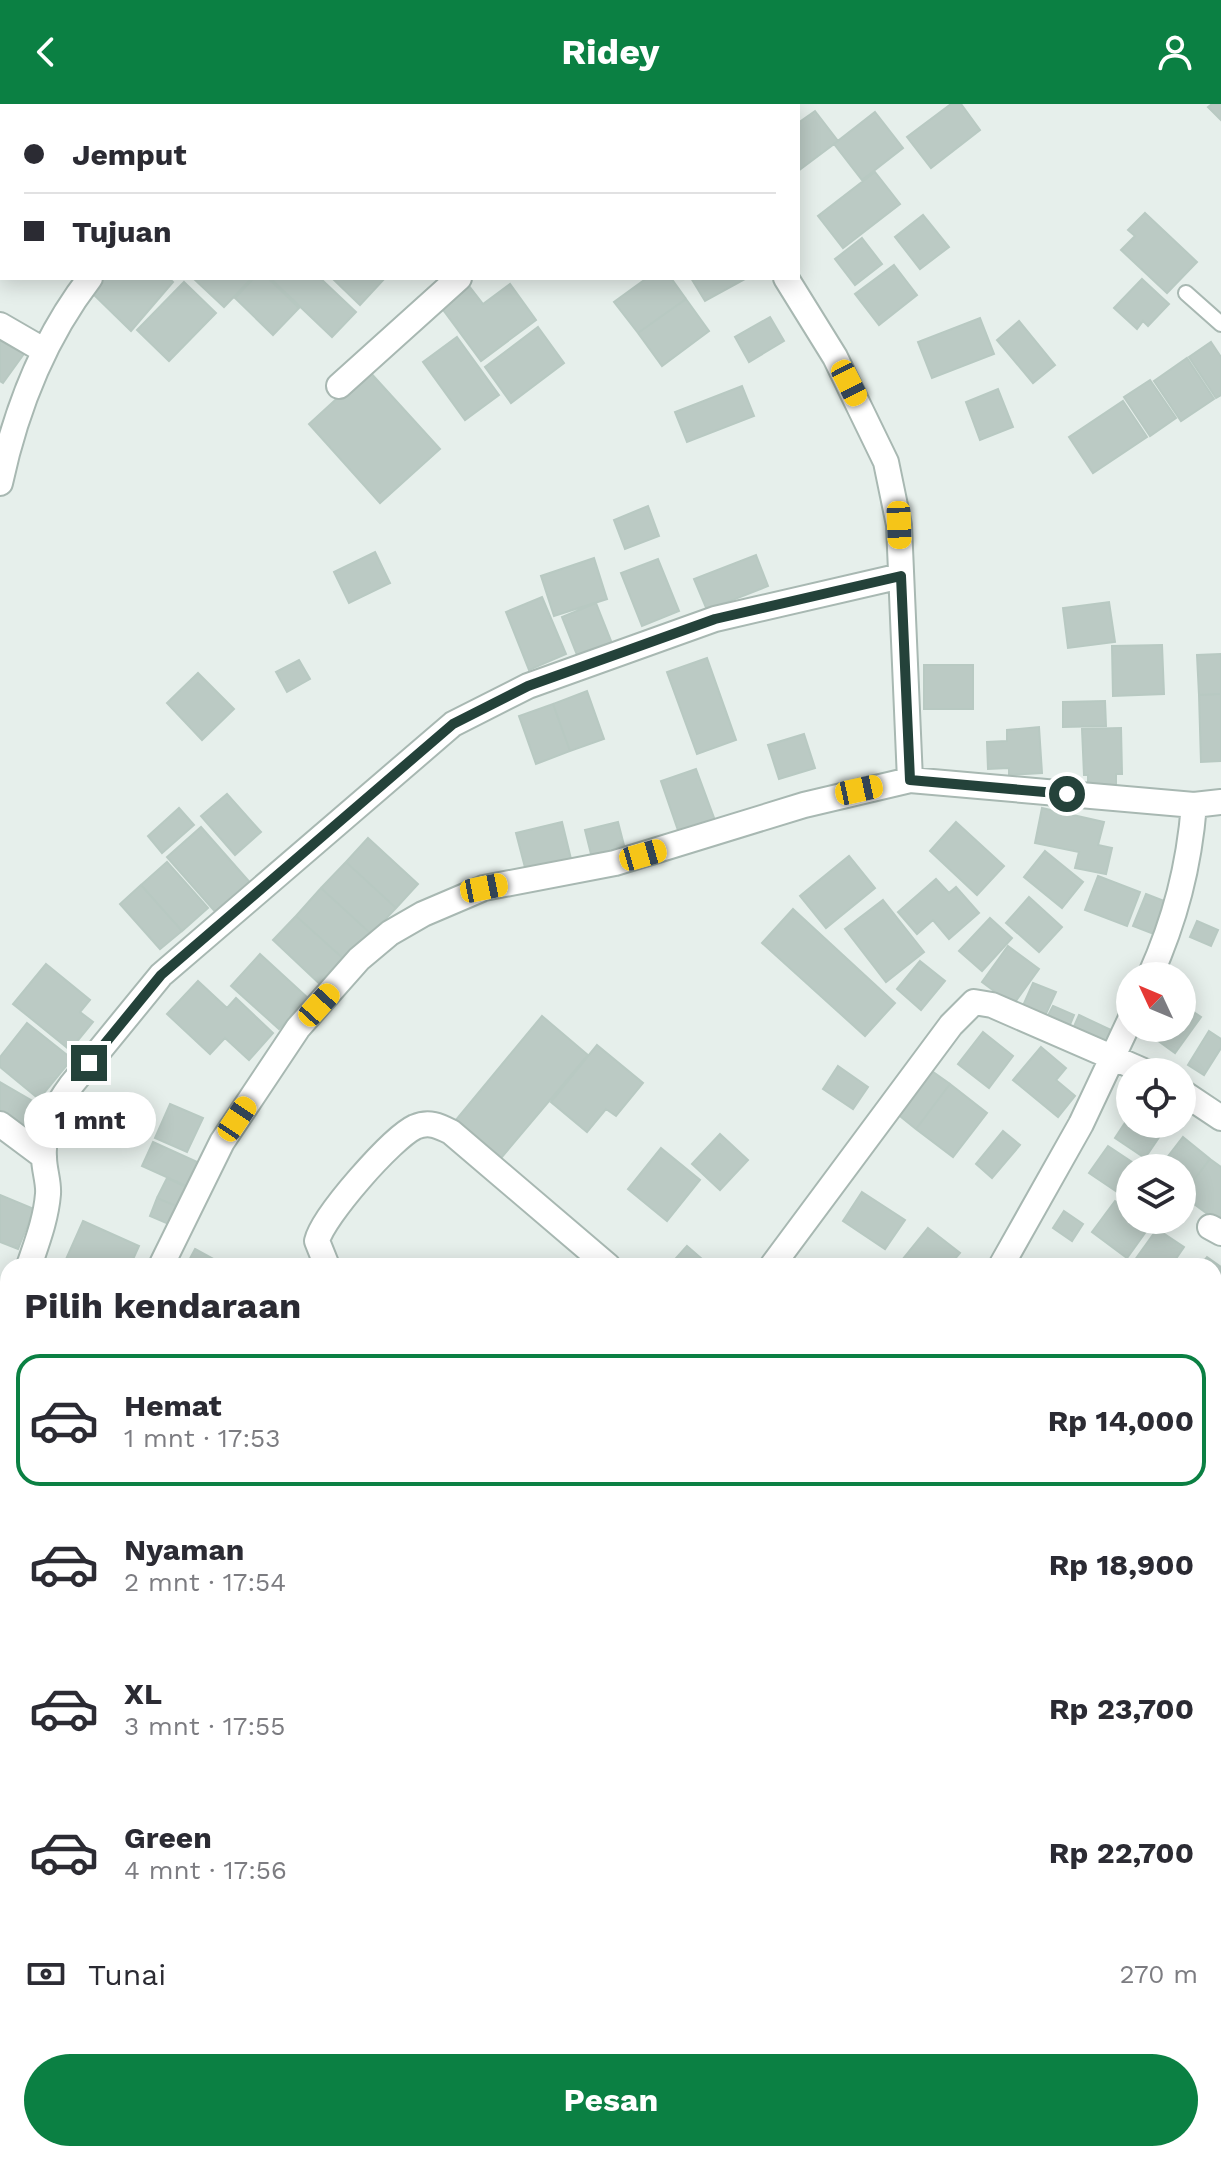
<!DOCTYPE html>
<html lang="id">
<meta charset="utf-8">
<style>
:root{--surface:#fff;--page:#f7f7f7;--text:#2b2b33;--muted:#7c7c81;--line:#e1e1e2;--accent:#0b8043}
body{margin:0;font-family:"Work Sans",sans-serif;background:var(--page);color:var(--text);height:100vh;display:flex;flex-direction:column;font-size:30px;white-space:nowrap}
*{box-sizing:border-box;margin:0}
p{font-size:26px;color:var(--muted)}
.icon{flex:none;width:44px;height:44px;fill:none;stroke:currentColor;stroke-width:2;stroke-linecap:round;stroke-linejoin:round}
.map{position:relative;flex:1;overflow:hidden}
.panel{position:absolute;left:0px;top:1154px;width:1222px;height:904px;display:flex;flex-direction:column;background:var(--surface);border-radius:24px 24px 0 0;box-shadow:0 4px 20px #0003}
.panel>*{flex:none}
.top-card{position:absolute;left:0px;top:0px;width:800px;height:176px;box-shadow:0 4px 20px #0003;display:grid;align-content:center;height:176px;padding:0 24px;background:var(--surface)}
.needle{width:52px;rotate:314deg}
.buttons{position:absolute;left:1116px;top:858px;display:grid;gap:16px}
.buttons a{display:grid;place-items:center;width:80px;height:80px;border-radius:50%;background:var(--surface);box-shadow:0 4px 20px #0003;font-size:40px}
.end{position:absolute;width:36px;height:36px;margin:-18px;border:10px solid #24423a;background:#fff;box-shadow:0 0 0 4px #fff}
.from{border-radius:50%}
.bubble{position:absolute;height:56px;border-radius:28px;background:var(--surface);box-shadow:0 4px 20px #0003;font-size:26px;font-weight:700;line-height:56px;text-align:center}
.car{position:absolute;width:24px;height:48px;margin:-24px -12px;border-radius:10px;box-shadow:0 0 6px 2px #0007;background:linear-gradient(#f5c518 24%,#345 0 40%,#f5c518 0 76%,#345 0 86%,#f5c518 0)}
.top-card b{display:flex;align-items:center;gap:28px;height:76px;font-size:30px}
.top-card b+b{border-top:2px solid var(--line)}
.top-card i{width:20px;height:20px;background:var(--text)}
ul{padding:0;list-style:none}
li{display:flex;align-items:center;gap:24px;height:132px;margin:0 16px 12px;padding:0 8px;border:4px solid transparent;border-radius:24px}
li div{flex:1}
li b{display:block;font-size:30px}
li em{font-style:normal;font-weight:700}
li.current{border-color:var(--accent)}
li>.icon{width:72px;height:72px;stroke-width:1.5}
h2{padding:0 24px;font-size:36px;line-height:96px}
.pay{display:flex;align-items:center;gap:20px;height:88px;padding:0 24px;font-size:30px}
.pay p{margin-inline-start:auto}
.primary-button{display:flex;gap:16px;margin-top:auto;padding:16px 24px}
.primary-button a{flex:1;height:92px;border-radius:48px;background:var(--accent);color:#fff;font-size:32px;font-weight:700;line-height:92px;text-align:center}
header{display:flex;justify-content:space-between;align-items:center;height:104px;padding:0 24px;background:var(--accent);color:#fff;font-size:36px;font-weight:700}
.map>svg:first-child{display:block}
.building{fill:#bbcac4;stroke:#b8c9c2;stroke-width:2}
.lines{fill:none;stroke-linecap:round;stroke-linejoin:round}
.lane-casing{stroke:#a8b8b2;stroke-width:18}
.street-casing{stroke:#a8b8b2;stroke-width:28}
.lane{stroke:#fff;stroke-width:14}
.street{stroke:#fff;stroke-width:24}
.route{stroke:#24423a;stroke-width:10}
</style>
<header><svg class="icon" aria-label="back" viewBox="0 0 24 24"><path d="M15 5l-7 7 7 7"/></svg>Ridey<svg class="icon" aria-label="person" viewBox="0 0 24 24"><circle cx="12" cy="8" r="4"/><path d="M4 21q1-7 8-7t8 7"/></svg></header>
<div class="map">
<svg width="1221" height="2058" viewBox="0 0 1221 2058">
<rect width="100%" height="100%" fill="#e6efeb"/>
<!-- building -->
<path class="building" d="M 951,0 L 961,0 L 980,26 L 931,64 L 907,33 Z
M 1212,0 L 1221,0 L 1221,16 L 1208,3 Z
M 815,7 L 838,37 L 798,67 L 798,19 Z
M 875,8 L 903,44 L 862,76 L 834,40 Z
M 0,55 L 2,56 L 0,125 Z
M 875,68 L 900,100 L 843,144 L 818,112 Z
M 1145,109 L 1197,158 L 1167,189 L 1121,146 L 1135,132 L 1128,126 Z
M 923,111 L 949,143 L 920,165 L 895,133 Z
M 862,134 L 882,160 L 855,181 L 835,155 Z
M 894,161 L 917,191 L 879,221 L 855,190 Z
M 101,174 L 169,174 L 173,178 L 131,227 L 89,186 Z
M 193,174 L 252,174 L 224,203 Z
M 254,174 L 268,174 L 299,204 L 273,231 L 235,194 Z
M 270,174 L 320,174 L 356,208 L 332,233 Z
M 332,174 L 385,174 L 360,201 Z
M 647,174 L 671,174 L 686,195 L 638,229 L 614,198 Z
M 691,174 L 744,174 L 745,175 L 705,197 Z
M 1142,175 L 1169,200 L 1148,222 L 1143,217 L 1137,225 L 1114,204 Z
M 184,178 L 216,209 L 169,257 L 137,226 Z
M 466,178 L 483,200 L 510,180 L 536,216 L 481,257 L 438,199 Z
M 686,195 L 709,227 L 662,262 L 638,229 Z
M 770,213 L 784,237 L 749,258 L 735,233 Z
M 980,214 L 994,250 L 932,274 L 918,238 Z
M 1019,217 L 1055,261 L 1033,279 L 997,236 Z
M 538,223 L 564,259 L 511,299 L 485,263 Z
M 0,228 L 26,247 L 3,279 L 0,277 Z
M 457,233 L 499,291 L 465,316 L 423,258 Z
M 1211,238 L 1221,253 L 1221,291 L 1216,294 L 1189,253 Z
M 1187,254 L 1214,295 L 1181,317 L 1154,277 Z
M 368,266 L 440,345 L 380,399 L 309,320 Z
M 1150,276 L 1176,314 L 1150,332 L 1124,293 Z
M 742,282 L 754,312 L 687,338 L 675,308 Z
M 998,285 L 1013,323 L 980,336 L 966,298 Z
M 1123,297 L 1147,333 L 1093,369 L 1069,333 Z
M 648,402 L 659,432 L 625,445 L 614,416 Z
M 375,448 L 390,479 L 349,499 L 334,468 Z
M 756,451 L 768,482 L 707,506 L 694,475 Z
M 594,454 L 607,495 L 554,512 L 541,472 Z
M 658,455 L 679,507 L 642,522 L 621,469 Z
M 542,493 L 566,550 L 529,566 L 506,508 Z
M 1109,498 L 1115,538 L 1068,544 L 1063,504 Z
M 596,499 L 615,547 L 581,561 L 562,513 Z
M 1162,541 L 1164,590 L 1113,592 L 1112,542 Z
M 1221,550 L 1221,590 L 1199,591 L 1197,551 Z
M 707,554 L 736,636 L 697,650 L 667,568 Z
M 299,556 L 310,575 L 287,588 L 276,568 Z
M 924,561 L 973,561 L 973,605 L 924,605 Z
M 198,569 L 234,605 L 202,636 L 167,599 Z
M 587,587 L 604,635 L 570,647 L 553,600 Z
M 1221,590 L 1221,657 L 1201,658 L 1199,591 Z
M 1105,597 L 1106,622 L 1063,623 L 1063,598 Z
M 553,600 L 570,647 L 536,660 L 519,612 Z
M 1039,623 L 1042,669 L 1009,671 L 1009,664 L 988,665 L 987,638 L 1007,637 L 1007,626 Z
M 1121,624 L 1122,670 L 1116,670 L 1116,682 L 1088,683 L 1088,671 L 1084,671 L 1082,625 Z
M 804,630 L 815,664 L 779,675 L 768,641 Z
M 696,665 L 717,722 L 681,735 L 661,677 Z
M 227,690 L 261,728 L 235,751 L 201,712 Z
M 179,704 L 194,721 L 162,749 L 148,732 Z
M 1042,704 L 1104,718 L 1098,741 L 1112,744 L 1106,770 L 1075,764 L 1079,748 L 1035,739 Z
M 562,718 L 572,759 L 527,771 L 516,729 Z
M 618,718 L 626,749 L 593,758 L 585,726 Z
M 956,718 L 1004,762 L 977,791 L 930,747 Z
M 201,723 L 253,782 L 219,812 L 167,753 Z
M 368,734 L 418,780 L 396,804 L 346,758 Z
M 1045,747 L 1083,778 L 1062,804 L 1024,773 Z
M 849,752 L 875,784 L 826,824 L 800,792 Z
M 167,758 L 208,804 L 182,827 L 141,781 Z
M 346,758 L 396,804 L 371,830 L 321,784 Z
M 1098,772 L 1140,788 L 1127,822 L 1085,806 Z
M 936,775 L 949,789 L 956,783 L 979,809 L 949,835 L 933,816 L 917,830 L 898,808 Z
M 141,781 L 182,827 L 160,845 L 120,800 Z
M 321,784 L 371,830 L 346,857 L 296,812 Z
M 1146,790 L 1172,800 L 1159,832 L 1133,822 Z
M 1029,793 L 1062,823 L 1039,848 L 1006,819 Z
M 883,796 L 924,848 L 886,878 L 845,825 Z
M 793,805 L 895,899 L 865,932 L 762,839 Z
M 296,812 L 346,857 L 323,883 L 273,836 Z
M 990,814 L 1012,834 L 982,867 L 959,847 Z
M 1197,817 L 1218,826 L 1211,842 L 1190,833 Z
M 1008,842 L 1039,865 L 1013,901 L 982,878 Z
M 260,850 L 308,894 L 279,925 L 231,882 Z
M 920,857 L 945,877 L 921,906 L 897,885 Z
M 46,860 L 90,896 L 80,908 L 93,918 L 70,946 L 13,900 Z
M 198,877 L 227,904 L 236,894 L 273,929 L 249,956 L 225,934 L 210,950 L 167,910 Z
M 1033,879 L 1056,888 L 1044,914 L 1022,904 Z
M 1182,900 L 1201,913 L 1175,949 L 1146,928 L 1149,924 L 1182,924 Z
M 1053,902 L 1074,911 L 1067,928 L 1044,919 Z
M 1079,911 L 1111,926 L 1104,941 L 1072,927 Z
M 542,912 L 588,951 L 501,1054 L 455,1017 Z
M 27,919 L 72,955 L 39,995 L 0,963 L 0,953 Z
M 1209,927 L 1221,935 L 1221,944 L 1204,971 L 1188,961 Z
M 983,928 L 1013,952 L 989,984 L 958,960 Z
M 597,941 L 643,979 L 616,1012 L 606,1005 L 587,1028 L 551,998 Z
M 1041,943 L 1066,964 L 1056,976 L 1075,992 L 1058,1013 L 1013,976 Z
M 838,962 L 868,983 L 853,1005 L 823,985 Z
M 929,965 L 950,980 L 916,1025 L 895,1008 Z
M 0,978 L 43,1003 L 26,1031 L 0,1016 Z
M 950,980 L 987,1009 L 953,1053 L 916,1025 Z
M 170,1000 L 203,1014 L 187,1048 L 155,1034 Z
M 1130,1011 L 1130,1020 L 1168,1020 L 1145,1054 L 1115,1034 Z
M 1003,1027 L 1020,1041 L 992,1074 L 976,1060 Z
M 720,1030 L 748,1056 L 720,1086 L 692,1060 Z
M 1183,1033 L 1210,1055 L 1182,1091 L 1182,1064 L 1159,1064 Z
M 153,1038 L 206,1062 L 195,1086 L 142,1062 Z
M 1108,1042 L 1141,1064 L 1130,1064 L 1130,1089 L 1126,1094 L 1089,1069 Z
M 661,1044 L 700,1076 L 667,1117 L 628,1085 Z
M 1210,1055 L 1221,1063 L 1221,1111 L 1217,1117 L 1182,1091 Z
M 167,1074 L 195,1087 L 186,1106 L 157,1094 Z
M 862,1088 L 905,1116 L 885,1145 L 843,1117 Z
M 0,1091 L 34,1105 L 18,1145 L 0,1138 Z
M 157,1094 L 186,1106 L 178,1124 L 150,1112 Z
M 1115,1097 L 1130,1107 L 1130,1116 L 1142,1116 L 1150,1122 L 1127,1154 L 1092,1128 Z
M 1064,1107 L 1083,1120 L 1072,1137 L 1053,1124 Z
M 83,1117 L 139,1142 L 130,1162 L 63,1162 Z
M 928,1124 L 960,1149 L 949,1162 L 910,1162 L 902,1156 Z
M 1157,1125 L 1184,1143 L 1171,1162 L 1135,1162 L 1132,1160 Z
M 687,1142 L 710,1162 L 669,1162 Z
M 195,1145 L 226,1162 L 186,1162 Z
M 1207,1153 L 1221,1163 L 1221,1217 L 1214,1212 L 1214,1162 L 1200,1162 Z
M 1221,1285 L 1221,1334 L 1214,1327 L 1214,1292 Z
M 1214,1470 L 1221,1476 L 1221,1536 L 1214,1531 Z
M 8,1600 L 8,1650 L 0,1651 L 0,1602 Z
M 0,1670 L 8,1691 L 8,1718 L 0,1721 Z
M 8,1779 L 8,1828 L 0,1831 L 0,1782 Z
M 0,1871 L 8,1882 L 8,1889 L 0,1895 Z
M 8,1932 L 8,1988 L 7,1988 L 0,1972 L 0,1936 Z
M 0,2006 L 8,2011 L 0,2028 Z
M 1221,2035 L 1221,2058 L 1197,2058 L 1206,2050 L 1214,2050 L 1214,2042 Z
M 125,2050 L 136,2050 L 149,2058 L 120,2058 Z
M 217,2050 L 258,2050 L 254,2058 L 213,2058 Z
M 862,2050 L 902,2050 L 900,2058 L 870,2058 L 861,2055 Z
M 989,2050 L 1011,2050 L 1014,2051 L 1010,2058 L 984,2058 Z
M 1030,2050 L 1064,2050 L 1059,2058 L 1044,2058 Z
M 1084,2050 L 1126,2050 L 1116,2058 L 1091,2058 Z"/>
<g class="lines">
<defs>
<path id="lane" d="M 1186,189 L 1221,220"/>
<path id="street" d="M 104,0 L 107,2
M 260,2 L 262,0
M 699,2 L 700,0
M 0,31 L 2,32
M 786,174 L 835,253 L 886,358 L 899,421 L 910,676
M 0,221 L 45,247
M 339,282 L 459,174
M 0,379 C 16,305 43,235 90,174
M 1150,872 C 1175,816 1189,763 1194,701
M 1182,988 L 1221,1014
M 0,1020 L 43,1052
M 1210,1123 L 1221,1129
M 29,1162 C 37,1138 46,1115 48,1090 C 49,1078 44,1066 44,1053 C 42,1027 57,1000 72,980 L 161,871 L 453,620 L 528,582 L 715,515 L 901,472
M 161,1162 L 222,1038 L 298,924 L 359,855 L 390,829 L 423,810 L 484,784 L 615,759 L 804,701 L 910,676 L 1194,701 L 1221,698
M 327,1162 L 317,1137 C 323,1112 392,1034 415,1023 C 429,1017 439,1022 451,1028 L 608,1162
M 772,1162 L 951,921 L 974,898 L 992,901 L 1146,968
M 1001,1162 L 1081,1020 L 1130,916
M 0,1241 L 8,1219
M 0,1313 L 8,1316
M 1214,1355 L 1221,1360
M 1214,1607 L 1221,1597
M 0,1661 L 8,1659
M 0,1748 L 8,1744
M 0,1844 L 8,1855
M 1214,1962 L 1221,1966
M 56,2050 L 71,2058
M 9,2058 L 15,2050
M 351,2058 L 353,2050
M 712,2058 L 713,2050
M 959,2058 L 962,2050"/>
</defs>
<!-- lane casing -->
<use href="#lane" class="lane-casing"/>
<!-- street casing -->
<use href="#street" class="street-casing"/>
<!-- lane -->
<use href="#lane" class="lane"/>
<!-- street -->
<use href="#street" class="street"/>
</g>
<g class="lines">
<!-- route -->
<path class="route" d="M 89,959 L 161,871 L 453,620 L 528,582 L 715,515 L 901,472 L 910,676 L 1067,690"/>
</g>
</svg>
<div class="buttons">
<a><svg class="needle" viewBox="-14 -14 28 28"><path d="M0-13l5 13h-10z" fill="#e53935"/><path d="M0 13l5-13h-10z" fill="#7c7c81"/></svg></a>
<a><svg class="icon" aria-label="locate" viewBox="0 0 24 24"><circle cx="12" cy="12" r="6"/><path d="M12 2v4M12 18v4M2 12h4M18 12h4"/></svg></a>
<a><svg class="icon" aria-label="layers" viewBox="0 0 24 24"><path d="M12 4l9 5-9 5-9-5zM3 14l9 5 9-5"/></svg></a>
</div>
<i class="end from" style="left:1067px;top:690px"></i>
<i class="end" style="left:89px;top:959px"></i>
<div class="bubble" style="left:24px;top:988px;width:132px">1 mnt</div>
<i class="car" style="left:849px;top:279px;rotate:153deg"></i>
<i class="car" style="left:899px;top:421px;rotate:178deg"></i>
<i class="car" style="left:859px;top:686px;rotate:78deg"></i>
<i class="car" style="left:643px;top:751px;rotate:74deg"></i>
<i class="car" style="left:484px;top:784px;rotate:79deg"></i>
<i class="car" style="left:319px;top:901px;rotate:42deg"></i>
<i class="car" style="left:237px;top:1015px;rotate:34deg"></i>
<div class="top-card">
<b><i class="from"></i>Jemput</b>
<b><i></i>Tujuan</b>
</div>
<section class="panel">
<h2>Pilih kendaraan</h2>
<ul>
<li class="current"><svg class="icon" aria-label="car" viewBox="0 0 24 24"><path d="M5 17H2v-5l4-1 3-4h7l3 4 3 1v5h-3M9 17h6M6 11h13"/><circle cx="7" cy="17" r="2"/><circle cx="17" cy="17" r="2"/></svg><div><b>Hemat</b><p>1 mnt · 17:53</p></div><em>Rp 14,000</em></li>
<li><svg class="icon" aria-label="car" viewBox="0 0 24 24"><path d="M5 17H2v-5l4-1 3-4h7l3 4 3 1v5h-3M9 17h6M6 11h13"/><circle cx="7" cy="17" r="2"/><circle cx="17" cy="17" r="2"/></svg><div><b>Nyaman</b><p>2 mnt · 17:54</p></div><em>Rp 18,900</em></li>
<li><svg class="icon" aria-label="car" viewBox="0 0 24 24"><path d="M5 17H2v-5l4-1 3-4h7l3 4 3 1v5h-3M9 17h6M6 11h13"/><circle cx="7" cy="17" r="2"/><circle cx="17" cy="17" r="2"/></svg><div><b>XL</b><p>3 mnt · 17:55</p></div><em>Rp 23,700</em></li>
<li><svg class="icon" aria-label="car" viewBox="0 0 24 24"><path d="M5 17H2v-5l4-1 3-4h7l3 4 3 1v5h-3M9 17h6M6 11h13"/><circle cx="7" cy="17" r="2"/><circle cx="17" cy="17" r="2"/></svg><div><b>Green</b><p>4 mnt · 17:56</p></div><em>Rp 22,700</em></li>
</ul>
<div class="pay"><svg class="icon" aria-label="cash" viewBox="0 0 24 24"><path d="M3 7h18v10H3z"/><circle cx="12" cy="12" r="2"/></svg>Tunai<p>270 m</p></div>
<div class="primary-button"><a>Pesan</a></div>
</section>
</div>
